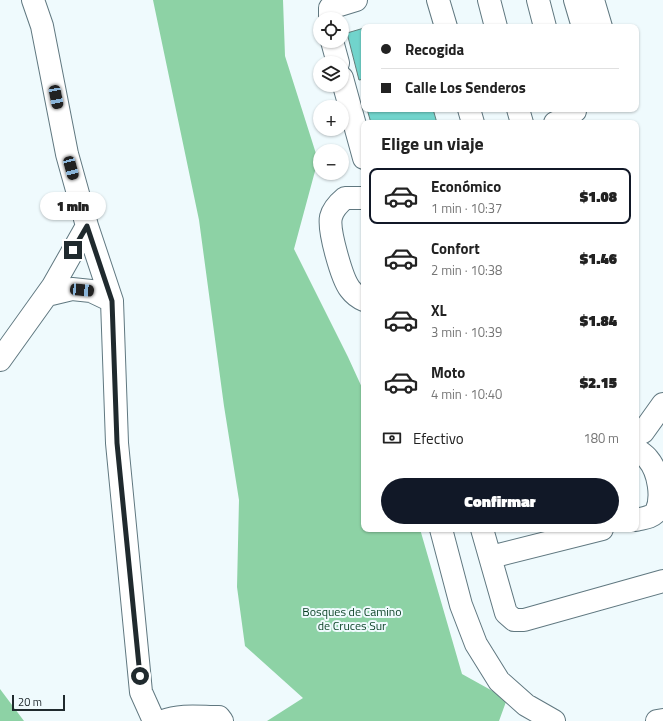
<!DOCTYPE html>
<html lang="es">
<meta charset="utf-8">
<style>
:root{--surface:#fff;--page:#f2f2f2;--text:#222;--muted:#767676;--line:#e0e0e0;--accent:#111827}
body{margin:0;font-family:"Titillium Web",sans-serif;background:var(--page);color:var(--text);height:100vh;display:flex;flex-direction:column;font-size:15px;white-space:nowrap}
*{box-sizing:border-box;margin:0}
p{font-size:13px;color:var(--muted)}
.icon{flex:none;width:22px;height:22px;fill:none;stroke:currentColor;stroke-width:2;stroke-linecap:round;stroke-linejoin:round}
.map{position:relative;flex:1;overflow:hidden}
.side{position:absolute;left:361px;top:120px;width:278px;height:412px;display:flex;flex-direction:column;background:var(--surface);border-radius:8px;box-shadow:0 1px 3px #0004}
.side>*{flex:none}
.hud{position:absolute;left:361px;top:24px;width:278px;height:88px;border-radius:8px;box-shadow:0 1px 3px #0004;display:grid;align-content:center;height:88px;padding:0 20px;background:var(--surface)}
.buttons{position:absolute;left:313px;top:12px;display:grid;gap:8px}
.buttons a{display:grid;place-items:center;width:36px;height:36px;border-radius:50%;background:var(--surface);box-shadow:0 1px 3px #0004;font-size:20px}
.scale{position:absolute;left:12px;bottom:10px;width:53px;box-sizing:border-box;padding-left:4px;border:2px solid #202a2e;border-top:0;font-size:11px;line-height:14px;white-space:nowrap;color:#202a2e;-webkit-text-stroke:3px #effafd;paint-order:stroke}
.end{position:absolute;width:18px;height:18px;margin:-9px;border:5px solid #202a2e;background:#fff;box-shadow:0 0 0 2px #fff}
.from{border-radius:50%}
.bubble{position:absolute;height:28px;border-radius:14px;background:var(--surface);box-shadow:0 1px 3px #0004;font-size:13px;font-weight:800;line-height:28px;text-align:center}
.car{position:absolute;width:12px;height:24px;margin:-12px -6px;border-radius:5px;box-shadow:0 0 3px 1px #0007;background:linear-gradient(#222 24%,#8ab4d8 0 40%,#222 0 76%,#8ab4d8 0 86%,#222 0)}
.hud b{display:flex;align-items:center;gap:14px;height:38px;font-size:15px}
.hud b+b{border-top:1px solid var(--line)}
.hud i{width:10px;height:10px;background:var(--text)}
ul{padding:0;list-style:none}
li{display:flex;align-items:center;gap:12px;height:56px;margin:0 8px 6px;padding:0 12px;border:2px solid transparent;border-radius:8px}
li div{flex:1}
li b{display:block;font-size:15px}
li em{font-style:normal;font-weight:800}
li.on{border-color:var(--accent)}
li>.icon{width:36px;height:36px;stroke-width:1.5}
h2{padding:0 20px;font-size:18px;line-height:48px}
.pay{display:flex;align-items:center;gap:10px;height:44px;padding:0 20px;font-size:15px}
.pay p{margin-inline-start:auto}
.button{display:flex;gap:8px;margin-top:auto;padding:8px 20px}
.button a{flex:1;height:46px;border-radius:24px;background:var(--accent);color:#fff;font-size:16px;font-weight:800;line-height:46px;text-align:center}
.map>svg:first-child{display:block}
.forest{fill:#8dd2a5}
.building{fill:#71d4cc;stroke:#627d7a}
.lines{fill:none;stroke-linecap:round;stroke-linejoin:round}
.minor-casing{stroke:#607880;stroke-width:24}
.minor{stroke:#fff;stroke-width:22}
.route{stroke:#202a2e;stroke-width:5}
.labels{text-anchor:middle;stroke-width:4;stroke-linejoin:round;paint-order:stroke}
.park-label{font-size:12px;fill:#083f23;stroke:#effafd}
</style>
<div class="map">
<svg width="663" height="721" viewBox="0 0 663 721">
<rect width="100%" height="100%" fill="#effafd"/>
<!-- forest -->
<path class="forest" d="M 153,0 L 283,0 L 285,56 L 318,160 L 294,249 L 348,357 L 364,392 L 364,529 L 420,529 L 462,674 L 507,699 L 499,721 L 267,721 L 303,698 L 245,646 L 237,587 L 239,500 L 224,406 L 199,220 Z
M 0,689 L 24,721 L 0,721 Z"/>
<!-- building -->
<path class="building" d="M 364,28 L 364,79 L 359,80 L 347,33 Z
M 367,109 L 433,109 L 437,123 L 371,123 Z"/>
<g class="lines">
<defs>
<path id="minor" d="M 33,0 L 42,26 L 67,154 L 87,226 L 112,301 L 117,443 L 141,692 L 154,721
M 438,0 L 446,27
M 489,0 L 496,27
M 538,0 L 545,27
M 575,0 L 583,27
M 593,0 L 601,27
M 330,19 L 330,8 L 356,0
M 332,41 L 338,63
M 342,78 L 364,158
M 469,109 L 473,123
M 518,109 L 522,123
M 555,123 L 568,117 L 575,111
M 364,198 L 345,198 C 339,203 333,209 331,217 C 328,230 342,279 350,289 C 353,293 359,298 364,300
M 47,295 L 72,289 L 91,291 L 112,301
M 0,360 L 53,286 L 87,226
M 636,436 L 643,432 L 663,404
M 636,449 C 640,452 645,455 648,459 C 659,472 663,498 656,512 C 651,518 643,518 636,520
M 441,529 L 461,605 L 476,644 L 499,681 L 526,705 L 554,721
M 482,529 L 506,613 L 514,620 L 524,620 L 663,581
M 491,557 L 602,529
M 163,721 C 181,714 200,717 219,717 L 222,721
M 657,721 L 663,720"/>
</defs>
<!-- minor casing -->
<use href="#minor" class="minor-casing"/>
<!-- minor -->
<use href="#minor" class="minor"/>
</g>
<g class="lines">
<!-- route -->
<path class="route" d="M 73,250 L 87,226 L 112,301 L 117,443 L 140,676"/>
</g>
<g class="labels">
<!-- park labels -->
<g class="park-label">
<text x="352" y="616">Bosques de Camino<tspan x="352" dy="14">de Cruces Sur</tspan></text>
</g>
</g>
</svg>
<div class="buttons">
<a><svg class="icon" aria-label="locate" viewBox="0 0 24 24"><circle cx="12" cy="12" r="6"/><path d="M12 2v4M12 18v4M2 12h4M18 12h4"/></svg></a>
<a><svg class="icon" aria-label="layers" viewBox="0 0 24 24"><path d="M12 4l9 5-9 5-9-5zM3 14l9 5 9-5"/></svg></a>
<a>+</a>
<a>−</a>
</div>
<div class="scale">20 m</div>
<i class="end from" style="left:140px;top:676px"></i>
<i class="end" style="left:73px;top:250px"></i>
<div class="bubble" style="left:40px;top:192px;width:66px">1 min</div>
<i class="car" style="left:56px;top:97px;rotate:169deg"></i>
<i class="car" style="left:71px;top:168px;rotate:165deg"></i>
<i class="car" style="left:82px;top:290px;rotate:95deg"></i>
<div class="hud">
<b><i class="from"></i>Recogida</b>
<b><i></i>Calle Los Senderos</b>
</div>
<section class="side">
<h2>Elige un viaje</h2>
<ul>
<li class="on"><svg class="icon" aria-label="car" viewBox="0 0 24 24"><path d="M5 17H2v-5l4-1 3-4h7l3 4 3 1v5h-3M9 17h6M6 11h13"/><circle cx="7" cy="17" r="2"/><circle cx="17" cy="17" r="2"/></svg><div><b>Económico</b><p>1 min · 10:37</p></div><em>$1.08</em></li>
<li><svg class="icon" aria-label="car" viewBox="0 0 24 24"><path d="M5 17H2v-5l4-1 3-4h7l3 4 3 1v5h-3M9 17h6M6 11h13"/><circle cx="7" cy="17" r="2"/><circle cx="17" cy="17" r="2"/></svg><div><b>Confort</b><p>2 min · 10:38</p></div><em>$1.46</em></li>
<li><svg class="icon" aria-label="car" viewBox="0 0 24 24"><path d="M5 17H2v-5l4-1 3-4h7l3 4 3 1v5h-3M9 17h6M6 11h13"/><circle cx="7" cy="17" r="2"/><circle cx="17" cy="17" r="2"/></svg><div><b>XL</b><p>3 min · 10:39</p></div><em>$1.84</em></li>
<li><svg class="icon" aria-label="car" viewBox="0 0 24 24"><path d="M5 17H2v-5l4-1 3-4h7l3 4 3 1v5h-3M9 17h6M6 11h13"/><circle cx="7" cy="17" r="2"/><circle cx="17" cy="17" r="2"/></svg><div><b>Moto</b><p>4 min · 10:40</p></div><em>$2.15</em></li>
</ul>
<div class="pay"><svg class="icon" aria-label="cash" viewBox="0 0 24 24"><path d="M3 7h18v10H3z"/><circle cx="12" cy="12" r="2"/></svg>Efectivo<p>180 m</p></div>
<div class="button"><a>Confirmar</a></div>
</section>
</div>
